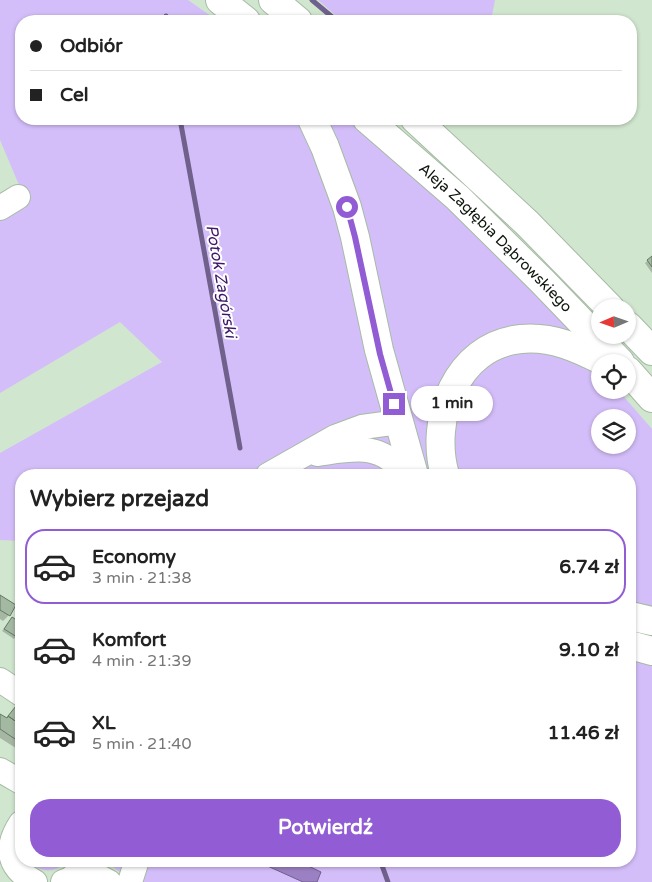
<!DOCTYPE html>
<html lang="pl">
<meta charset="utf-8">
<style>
:root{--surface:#fff;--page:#f6f6f6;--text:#222;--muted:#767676;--line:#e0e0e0;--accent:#915cd4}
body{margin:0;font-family:"Varela Round",sans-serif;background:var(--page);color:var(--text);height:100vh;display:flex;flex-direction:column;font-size:19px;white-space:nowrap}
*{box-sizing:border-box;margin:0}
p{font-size:16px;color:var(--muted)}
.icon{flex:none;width:28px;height:28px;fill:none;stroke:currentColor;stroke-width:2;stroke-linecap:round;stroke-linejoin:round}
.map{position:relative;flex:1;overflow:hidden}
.details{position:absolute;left:15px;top:469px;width:621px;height:398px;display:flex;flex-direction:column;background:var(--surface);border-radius:20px;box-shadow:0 1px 4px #0004}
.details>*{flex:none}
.guide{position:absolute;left:15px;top:15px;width:622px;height:110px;border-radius:20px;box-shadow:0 1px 4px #0004;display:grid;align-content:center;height:110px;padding:0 15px;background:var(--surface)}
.needle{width:32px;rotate:268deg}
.fabs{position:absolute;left:591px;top:299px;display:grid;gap:10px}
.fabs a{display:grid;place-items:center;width:45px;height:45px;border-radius:50%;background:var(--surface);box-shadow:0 1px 4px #0004;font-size:25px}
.end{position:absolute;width:22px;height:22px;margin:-11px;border:6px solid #915cd4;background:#fff;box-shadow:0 0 0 2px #fff}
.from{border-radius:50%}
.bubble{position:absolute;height:35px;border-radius:18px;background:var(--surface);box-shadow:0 1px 4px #0004;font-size:16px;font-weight:700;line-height:35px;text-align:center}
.guide b{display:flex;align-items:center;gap:18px;height:48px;font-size:19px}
.guide b+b{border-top:1px solid var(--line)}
.guide i{width:12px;height:12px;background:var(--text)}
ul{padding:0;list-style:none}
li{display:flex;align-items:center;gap:15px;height:75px;margin:0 10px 8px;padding:0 5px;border:2px solid transparent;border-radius:20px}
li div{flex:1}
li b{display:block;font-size:19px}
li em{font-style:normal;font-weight:700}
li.current{border-color:var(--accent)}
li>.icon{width:45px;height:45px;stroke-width:1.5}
h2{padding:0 15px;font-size:22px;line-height:60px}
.primary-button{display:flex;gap:10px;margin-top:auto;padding:10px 15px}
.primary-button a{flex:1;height:58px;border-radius:20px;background:var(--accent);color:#fff;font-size:20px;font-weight:700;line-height:58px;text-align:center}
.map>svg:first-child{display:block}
.green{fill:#d4bef9;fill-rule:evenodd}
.water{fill:#9b81c3;stroke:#70608c}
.shadow{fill:#0003}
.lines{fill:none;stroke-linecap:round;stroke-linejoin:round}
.stream{stroke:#70608c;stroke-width:5}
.building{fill:#a4b9a2;stroke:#647863}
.minor-casing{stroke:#a6bba4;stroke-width:26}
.major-casing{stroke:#a6bba4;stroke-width:30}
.minor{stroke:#fff;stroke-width:24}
.major{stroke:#fff;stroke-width:28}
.route{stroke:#915cd4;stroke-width:6}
.labels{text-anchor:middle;stroke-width:4;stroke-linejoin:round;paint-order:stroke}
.street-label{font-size:15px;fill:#0c140c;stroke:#fff}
.water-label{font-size:16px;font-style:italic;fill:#3e1767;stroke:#fff}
</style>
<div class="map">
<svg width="652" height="882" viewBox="0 0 652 882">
<rect width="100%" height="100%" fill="#d0e6ce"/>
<!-- green -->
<path class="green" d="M 0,0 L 188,0 L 218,21 L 21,21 L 21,119 L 349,119 L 448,204 L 570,324 L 572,350 L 600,374 L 600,390 L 618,390 L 652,429 L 652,882 L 132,882 L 112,866 L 109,860 L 630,860 L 630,475 L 21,475 L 21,541 L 0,540 L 0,453 L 162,362 L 120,322 L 0,393 L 0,214 L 25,199 L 0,140 ZM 600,418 L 628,418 L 628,445 L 600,445 Z
M 318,0 L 495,0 L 491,21 L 342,21 Z
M 28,860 L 69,860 C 57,873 40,874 28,860 Z"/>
<!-- water -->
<path class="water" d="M 265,860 L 296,860 L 321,872 L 317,882 L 303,882 L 263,864 Z"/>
<!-- shadow -->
<path class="shadow" d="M 652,257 L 652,273 L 645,263 Z
M 0,597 L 9,615 L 3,621 L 0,619 Z
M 12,618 L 21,625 L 21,629 L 14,639 L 2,631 Z
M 16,707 L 21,710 L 19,714 L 21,715 L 21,748 L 19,750 L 0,738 L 0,715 L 6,719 Z"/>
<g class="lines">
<!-- stream -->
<path class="stream" d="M 312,0 L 337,21
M 165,21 L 166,16
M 180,119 L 240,448
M 442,119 L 445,122
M 380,860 L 388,882"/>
</g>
<!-- building -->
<path class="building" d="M 652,256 L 652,267 L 647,260 Z
M 0,595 L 16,605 L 10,616 L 0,610 Z
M 12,617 L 21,623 L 21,631 L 17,637 L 4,629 Z
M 16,706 L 21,709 L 21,725 L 8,716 Z
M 0,714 L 7,718 L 8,716 L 21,725 L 21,743 L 0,729 Z"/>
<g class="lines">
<defs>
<path id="minor" d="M 0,208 L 18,197
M 317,454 C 353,449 381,441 405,475
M 268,475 L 335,437 L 362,427 L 399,422
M 0,680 L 21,694
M 0,770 L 21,782
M 21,823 C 5,847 7,867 35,882
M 81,867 L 109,882
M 63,882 C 75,878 79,872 83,860
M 130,882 L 137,860"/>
<g id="major">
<path d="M 220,0 L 246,21"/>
<path d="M 273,0 L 298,21"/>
<path d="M 312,119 L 325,147 L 347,207 L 355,237 L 379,350 L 414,475"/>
<path id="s1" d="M 367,119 L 458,198 L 543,282 L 620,362"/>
<path d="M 415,119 L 527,223 L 610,308"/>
<path d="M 628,326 L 652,351"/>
<path d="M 628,371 L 652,398"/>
<path d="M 445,475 C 429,420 456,345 521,339 C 552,336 578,348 605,362"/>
<path d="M 630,616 L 652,621"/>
<path d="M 630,645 L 652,651"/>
</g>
</defs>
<!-- minor casing -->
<use href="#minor" class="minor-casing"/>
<!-- major casing -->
<use href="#major" class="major-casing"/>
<!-- minor -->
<use href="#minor" class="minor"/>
<!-- major -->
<use href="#major" class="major"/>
</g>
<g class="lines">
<!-- route -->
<path class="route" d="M 347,207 L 355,237 L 380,354 L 394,404"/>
</g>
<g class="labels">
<!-- street labels -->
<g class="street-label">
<text dy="5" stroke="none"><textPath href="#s1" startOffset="175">Aleja Zagłębia Dąbrowskiego</textPath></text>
</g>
<!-- water labels -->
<g class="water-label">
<text transform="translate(222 281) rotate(80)" y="6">Potok Zagórski</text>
</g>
</g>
</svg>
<div class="fabs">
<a><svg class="needle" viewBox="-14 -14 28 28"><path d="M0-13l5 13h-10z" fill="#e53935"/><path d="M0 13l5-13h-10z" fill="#767676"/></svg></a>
<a><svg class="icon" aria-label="locate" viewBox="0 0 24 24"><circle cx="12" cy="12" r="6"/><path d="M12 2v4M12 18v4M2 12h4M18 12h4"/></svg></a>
<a><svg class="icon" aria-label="layers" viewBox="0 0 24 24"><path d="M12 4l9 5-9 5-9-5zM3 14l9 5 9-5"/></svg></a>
</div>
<i class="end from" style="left:347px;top:207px"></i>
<i class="end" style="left:394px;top:404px"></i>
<div class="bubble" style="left:411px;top:386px;width:82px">1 min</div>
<div class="guide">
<b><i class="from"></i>Odbiór</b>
<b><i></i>Cel</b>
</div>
<section class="details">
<h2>Wybierz przejazd</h2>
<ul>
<li class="current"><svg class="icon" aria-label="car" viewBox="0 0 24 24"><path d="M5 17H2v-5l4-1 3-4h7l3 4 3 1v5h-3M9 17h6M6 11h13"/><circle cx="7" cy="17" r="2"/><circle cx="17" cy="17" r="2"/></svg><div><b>Economy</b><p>3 min · 21:38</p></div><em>6.74 zł</em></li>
<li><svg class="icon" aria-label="car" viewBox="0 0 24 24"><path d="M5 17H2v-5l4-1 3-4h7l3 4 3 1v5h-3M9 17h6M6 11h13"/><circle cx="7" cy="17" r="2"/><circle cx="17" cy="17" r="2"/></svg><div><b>Komfort</b><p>4 min · 21:39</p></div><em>9.10 zł</em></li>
<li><svg class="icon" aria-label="car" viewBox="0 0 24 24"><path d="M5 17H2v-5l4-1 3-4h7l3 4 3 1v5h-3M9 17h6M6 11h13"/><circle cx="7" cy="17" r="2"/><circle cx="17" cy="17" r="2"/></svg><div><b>XL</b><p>5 min · 21:40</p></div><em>11.46 zł</em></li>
</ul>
<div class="primary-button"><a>Potwierdź</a></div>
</section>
</div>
